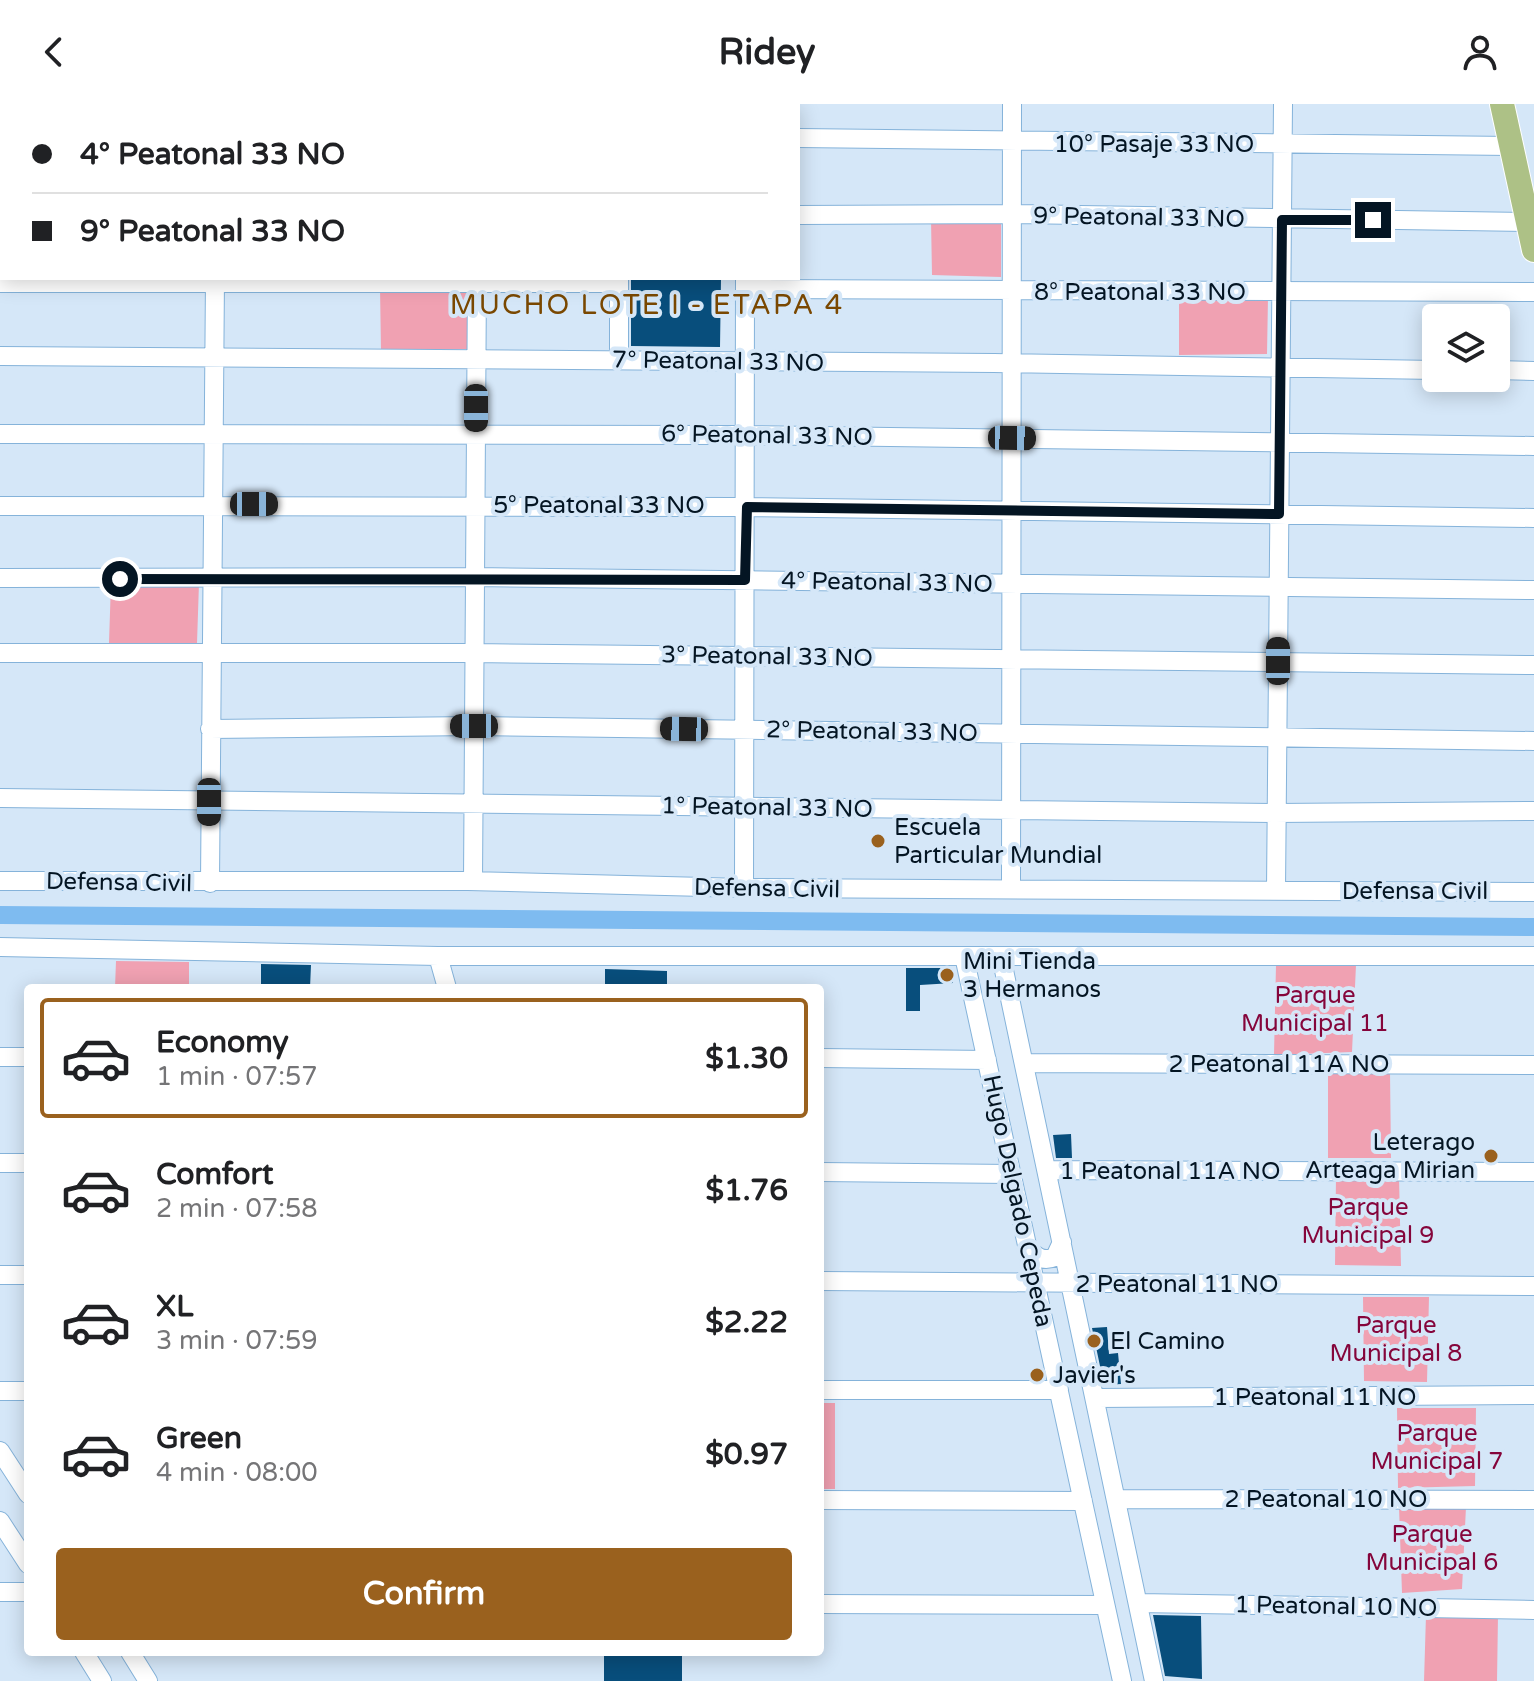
<!DOCTYPE html>
<meta charset="utf-8">
<style>
:root{--surface:#fff;--page:#f2f2f2;--text:#202124;--muted:#757577;--line:#e0e0e0;--accent:#9a611e}
body{margin:0;font-family:"Varela Round",sans-serif;background:var(--page);color:var(--text);height:100vh;display:flex;flex-direction:column;font-size:30px;white-space:nowrap}
*{box-sizing:border-box;margin:0}
p{font-size:26px;color:var(--muted)}
.icon{flex:none;width:44px;height:44px;fill:none;stroke:currentColor;stroke-width:2;stroke-linecap:round;stroke-linejoin:round}
.map{position:relative;flex:1;overflow:hidden}
.panel{position:absolute;left:24px;top:880px;width:800px;height:672px;display:flex;flex-direction:column;background:var(--surface);border-radius:8px;box-shadow:0 4px 20px #0003}
.panel>*{flex:none}
.hud{position:absolute;left:0px;top:0px;width:800px;height:176px;box-shadow:0 4px 20px #0003;display:grid;align-content:center;height:176px;padding:0 32px;background:var(--surface)}
.buttons{position:absolute;left:1422px;top:200px;display:grid;gap:16px}
.buttons a{display:grid;place-items:center;width:88px;height:88px;border-radius:8px;background:var(--surface);box-shadow:0 4px 20px #0003;font-size:40px}
.end{position:absolute;width:36px;height:36px;margin:-18px;border:10px solid #041523;background:#fff;box-shadow:0 0 0 4px #fff}
.from{border-radius:50%}
.car{position:absolute;width:24px;height:48px;margin:-24px -12px;border-radius:10px;box-shadow:0 0 6px 2px #0007;background:linear-gradient(#222 24%,#8ab4d8 0 40%,#222 0 76%,#8ab4d8 0 86%,#222 0)}
.hud b{display:flex;align-items:center;gap:28px;height:76px;font-size:30px}
.hud b+b{border-top:2px solid var(--line)}
.hud i{width:20px;height:20px;background:var(--text)}
ul{padding:14px 0 0;list-style:none}
li{display:flex;align-items:center;gap:24px;height:120px;margin:0 16px 12px;padding:0 16px;border:4px solid transparent;border-radius:8px}
li div{flex:1}
li b{display:block;font-size:30px}
li em{font-style:normal;font-weight:700}
li.active{border-color:var(--accent)}
li>.icon{width:72px;height:72px;stroke-width:1.5}
.button{display:flex;gap:16px;margin-top:auto;padding:16px 32px}
.button a{flex:1;height:92px;border-radius:8px;background:var(--accent);color:#fff;font-size:32px;font-weight:700;line-height:92px;text-align:center}
header{display:flex;justify-content:space-between;align-items:center;height:104px;padding:0 32px;background:var(--surface);font-size:36px;font-weight:700}
.map>svg:first-child{display:block}
.green{fill:#f0a1b2}
.lines{fill:none;stroke-linecap:round;stroke-linejoin:round}
.canal{stroke:#7ebbf0;stroke-width:18}
.building{fill:#084e7c}
.minor-casing{stroke:#85b3da;stroke-width:20}
.major-casing{stroke:#fff;stroke-width:26}
.minor{stroke:#fff;stroke-width:18}
.major{stroke:#adc186;stroke-width:24}
.route{stroke:#041523;stroke-width:10}
.poi-dot{fill:#9a611e;stroke:#d5e7f8;stroke-width:3}
.labels{text-anchor:middle;stroke-width:8;stroke-linejoin:round;paint-order:stroke}
.street-label{font-size:24px;fill:#041523;stroke:#d5e7f8}
.poi-label{font-size:24px;fill:#041523;stroke:#d5e7f8;text-anchor:start}
.park-label{font-size:24px;fill:#85053b;stroke:#d5e7f8}
.quarter-label{font-size:28px;letter-spacing:2px;fill:#7a4801;stroke:#d5e7f8}
</style>
<header><svg class="icon" aria-label="back" viewBox="0 0 24 24"><path d="M15 5l-7 7 7 7"/></svg>Ridey<svg class="icon" aria-label="person" viewBox="0 0 24 24"><circle cx="12" cy="8" r="4"/><path d="M4 21q1-7 8-7t8 7"/></svg></header>
<div class="map">
<svg width="1534" height="1577" viewBox="0 0 1534 1577">
<rect width="100%" height="100%" fill="#d5e7f8"/>
<!-- green -->
<path class="green" d="M 1001,114 L 1001,173 L 932,171 L 931,115 Z
M 469,182 L 468,245 L 381,247 L 380,183 Z
M 1179,193 L 1268,193 L 1267,250 L 1179,251 Z
M 111,478 L 199,479 L 197,539 L 109,539 Z
M 116,857 L 189,858 L 189,884 L 115,884 Z
M 1276,861 L 1356,861 L 1352,948 L 1274,951 Z
M 1328,968 L 1390,968 L 1391,1054 L 1328,1054 Z
M 1336,1072 L 1399,1073 L 1401,1162 L 1335,1161 Z
M 1363,1193 L 1429,1193 L 1427,1278 L 1364,1277 Z
M 820,1299 L 835,1299 L 835,1385 L 820,1385 Z
M 1397,1304 L 1476,1304 L 1475,1382 L 1398,1384 Z
M 1399,1403 L 1466,1403 L 1462,1485 L 1402,1489 Z
M 1426,1511 L 1498,1511 L 1497,1577 L 1424,1577 Z"/>
<g class="lines">
<!-- canal -->
<path class="canal" d="M 0,811 L 1534,823"/>
</g>
<!-- building -->
<path class="building" d="M 631,174 L 721,174 L 720,243 L 631,242 Z
M 261,860 L 311,861 L 310,884 L 261,884 Z
M 906,864 L 953,864 L 953,879 L 920,881 L 920,907 L 906,907 Z
M 605,865 L 667,867 L 667,884 L 605,884 Z
M 1071,1030 L 1072,1054 L 1056,1054 L 1053,1031 Z
M 1107,1223 L 1109,1250 L 1118,1249 L 1121,1280 L 1104,1281 L 1092,1224 Z
M 1153,1511 L 1201,1512 L 1202,1575 L 1165,1572 Z
M 604,1548 L 682,1548 L 682,1577 L 604,1577 Z"/>
<g class="lines">
<defs>
<path id="minor" d="M 746,0 L 746,2
M 216,2 L 216,0
M 478,2 L 478,0
M 0,33 L 2,33
M 798,34 L 1511,42
M 0,101 L 2,101
M 798,111 L 1014,110 L 1528,118
M 0,179 L 619,179
M 745,185 L 1534,188
M 0,252 L 994,259 L 1436,266
M 619,256 L 619,174
M 1496,266 L 1534,267
M 0,330 L 745,331 L 1534,342
M 0,402 L 747,403 L 1534,414
M 0,474 L 475,473 L 1534,486
M 0,549 L 474,549 L 1534,561
M 210,625 L 474,622 L 1534,637
M 0,694 L 1276,709 L 1534,707
M 0,777 L 468,777 L 744,784 L 1534,788
M 473,777 L 477,174
M 210,779 L 215,174
M 744,784 L 745,174
M 1011,785 L 1012,0
M 1276,787 L 1283,0
M 0,843 L 438,852 L 1534,852
M 438,852 L 447,884
M 964,852 L 1122,1577
M 1001,852 L 1154,1577
M 0,953 L 28,953
M 820,954 L 987,956
M 1024,959 L 1534,961
M 0,1059 L 28,1059
M 1047,1066 L 1534,1068
M 820,1068 L 1011,1070
M 1028,1144 C 1036,1153 1043,1158 1055,1153 L 1062,1138
M 0,1171 L 28,1171
M 820,1177 L 1534,1182
M 820,1286 L 1059,1286
M 0,1287 L 28,1287
M 1096,1294 L 1534,1291
M 0,1347 L 28,1390
M 1118,1395 L 1534,1396
M 820,1396 L 1083,1397
M 0,1417 L 28,1460
M 0,1488 L 28,1488
M 1139,1499 L 1534,1506
M 820,1500 L 1105,1501
M 84,1548 L 102,1577
M 130,1548 L 148,1577"/>
<path id="major" d="M 1502,0 L 1534,146"/>
</defs>
<!-- minor casing -->
<use href="#minor" class="minor-casing"/>
<!-- major casing -->
<use href="#major" class="major-casing"/>
<!-- minor -->
<use href="#minor" class="minor"/>
<!-- major -->
<use href="#major" class="major"/>
</g>
<g class="lines">
<!-- route -->
<path class="route" d="M 120,475 L 745,476 L 747,403 L 1279,410 L 1282,116 L 1373,116"/>
</g>
<!-- markers -->
<g class="poi-dot">
<circle cx="878" cy="737" r="8"/>
<circle cx="947" cy="871" r="8"/>
<circle cx="1491" cy="1052" r="8"/>
<circle cx="1094" cy="1237" r="8"/>
<circle cx="1037" cy="1271" r="8"/>
</g>
<g class="labels">
<!-- street labels -->
<g class="street-label">
<text x="1154" y="48">10° Pasaje 33 NO</text>
<text transform="translate(1139 113) rotate(1)" y="8">9° Peatonal 33 NO</text>
<text x="1140" y="196">8° Peatonal 33 NO</text>
<text transform="translate(718 257) rotate(1)" y="8">7° Peatonal 33 NO</text>
<text transform="translate(767 331) rotate(1)" y="8">6° Peatonal 33 NO</text>
<text x="599" y="409">5° Peatonal 33 NO</text>
<text transform="translate(887 478) rotate(1)" y="8">4° Peatonal 33 NO</text>
<text transform="translate(767 552) rotate(1)" y="8">3° Peatonal 33 NO</text>
<text transform="translate(872 627) rotate(1)" y="8">2° Peatonal 33 NO</text>
<text transform="translate(767 703) rotate(1)" y="8">1° Peatonal 33 NO</text>
<text transform="translate(119 778) rotate(1)" y="8">Defensa Civil</text>
<text transform="translate(767 784) rotate(1)" y="8">Defensa Civil</text>
<text x="1415" y="795">Defensa Civil</text>
<text x="1279" y="968">2 Peatonal 11A NO</text>
<text x="1170" y="1075">1 Peatonal 11A NO</text>
<text transform="translate(1018 1097) rotate(78)" y="8">Hugo Delgado Cepeda</text>
<text x="1177" y="1188">2 Peatonal 11 NO</text>
<text x="1315" y="1301">1 Peatonal 11 NO</text>
<text x="1326" y="1403">2 Peatonal 10 NO</text>
<text transform="translate(1336 1502) rotate(1)" y="8">1 Peatonal 10 NO</text>
</g>
<!-- poi labels -->
<g class="poi-label">
<text x="894" y="731">Escuela<tspan x="894" dy="28">Particular Mundial</tspan></text>
<text x="963" y="865">Mini Tienda<tspan x="963" dy="28">3 Hermanos</tspan></text>
<text x="1475" y="1046" text-anchor="end">Leterago<tspan x="1475" dy="28">Arteaga Mirian</tspan></text>
<text x="1110" y="1245">El Camino</text>
<text x="1053" y="1279">Javier's</text>
</g>
<!-- park labels -->
<g class="park-label">
<text x="1315" y="899">Parque<tspan x="1315" dy="28">Municipal 11</tspan></text>
<text x="1368" y="1111">Parque<tspan x="1368" dy="28">Municipal 9</tspan></text>
<text x="1396" y="1229">Parque<tspan x="1396" dy="28">Municipal 8</tspan></text>
<text x="1437" y="1337">Parque<tspan x="1437" dy="28">Municipal 7</tspan></text>
<text x="1432" y="1438">Parque<tspan x="1432" dy="28">Municipal 6</tspan></text>
</g>
<!-- quarter labels -->
<g class="quarter-label">
<text x="647" y="210">MUCHO LOTE I - ETAPA 4</text>
</g>
</g>
</svg>
<div class="buttons">
<a><svg class="icon" aria-label="layers" viewBox="0 0 24 24"><path d="M12 4l9 5-9 5-9-5zM3 14l9 5 9-5"/></svg></a>
</div>
<i class="end from" style="left:120px;top:475px"></i>
<i class="end" style="left:1373px;top:116px"></i>
<i class="car" style="left:476px;top:304px;rotate:180deg"></i>
<i class="car" style="left:1012px;top:334px;rotate:91deg"></i>
<i class="car" style="left:254px;top:400px;rotate:90deg"></i>
<i class="car" style="left:1278px;top:557px;rotate:0deg"></i>
<i class="car" style="left:474px;top:622px;rotate:270deg"></i>
<i class="car" style="left:684px;top:625px;rotate:271deg"></i>
<i class="car" style="left:209px;top:698px;rotate:180deg"></i>
<div class="hud">
<b><i class="from"></i>4° Peatonal 33 NO</b>
<b><i></i>9° Peatonal 33 NO</b>
</div>
<section class="panel">
<ul>
<li class="active"><svg class="icon" aria-label="car" viewBox="0 0 24 24"><path d="M5 17H2v-5l4-1 3-4h7l3 4 3 1v5h-3M9 17h6M6 11h13"/><circle cx="7" cy="17" r="2"/><circle cx="17" cy="17" r="2"/></svg><div><b>Economy</b><p>1 min · 07:57</p></div><em>$1.30</em></li>
<li><svg class="icon" aria-label="car" viewBox="0 0 24 24"><path d="M5 17H2v-5l4-1 3-4h7l3 4 3 1v5h-3M9 17h6M6 11h13"/><circle cx="7" cy="17" r="2"/><circle cx="17" cy="17" r="2"/></svg><div><b>Comfort</b><p>2 min · 07:58</p></div><em>$1.76</em></li>
<li><svg class="icon" aria-label="car" viewBox="0 0 24 24"><path d="M5 17H2v-5l4-1 3-4h7l3 4 3 1v5h-3M9 17h6M6 11h13"/><circle cx="7" cy="17" r="2"/><circle cx="17" cy="17" r="2"/></svg><div><b>XL</b><p>3 min · 07:59</p></div><em>$2.22</em></li>
<li><svg class="icon" aria-label="car" viewBox="0 0 24 24"><path d="M5 17H2v-5l4-1 3-4h7l3 4 3 1v5h-3M9 17h6M6 11h13"/><circle cx="7" cy="17" r="2"/><circle cx="17" cy="17" r="2"/></svg><div><b>Green</b><p>4 min · 08:00</p></div><em>$0.97</em></li>
</ul>
<div class="button"><a>Confirm</a></div>
</section>
</div>
